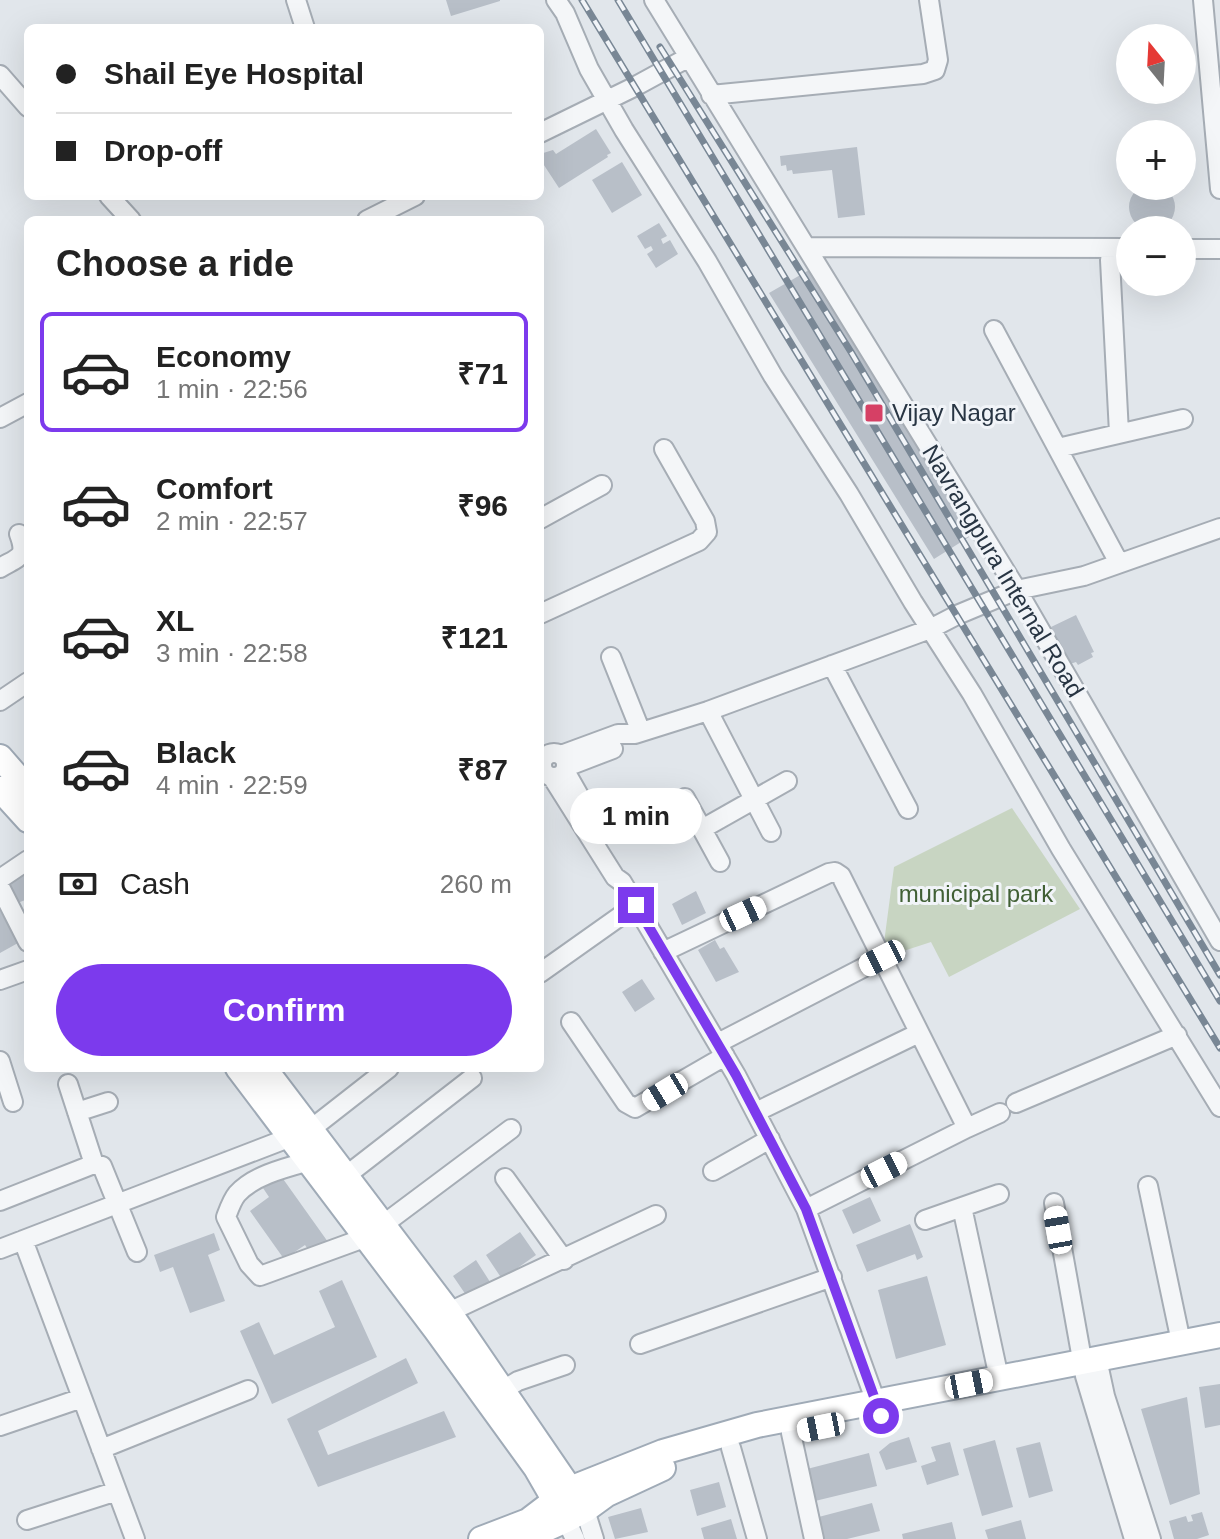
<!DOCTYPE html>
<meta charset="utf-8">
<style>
:root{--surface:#fff;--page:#f2f2f2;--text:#222;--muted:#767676;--line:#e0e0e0;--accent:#7c3aed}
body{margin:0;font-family:Helvetica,sans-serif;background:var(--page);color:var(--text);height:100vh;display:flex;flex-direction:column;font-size:30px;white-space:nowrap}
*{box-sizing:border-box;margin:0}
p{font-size:26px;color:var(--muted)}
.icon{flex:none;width:44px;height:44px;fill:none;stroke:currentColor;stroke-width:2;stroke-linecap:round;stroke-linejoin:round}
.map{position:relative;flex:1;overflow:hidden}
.drawer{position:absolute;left:24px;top:216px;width:520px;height:856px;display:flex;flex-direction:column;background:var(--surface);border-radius:12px;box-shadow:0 8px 32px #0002}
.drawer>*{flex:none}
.guide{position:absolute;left:24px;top:24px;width:520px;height:176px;border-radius:12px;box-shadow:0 8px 32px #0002;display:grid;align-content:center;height:176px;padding:0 32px;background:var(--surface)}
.needle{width:52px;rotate:342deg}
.buttons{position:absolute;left:1116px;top:24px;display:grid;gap:16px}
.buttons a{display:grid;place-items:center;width:80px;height:80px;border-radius:50%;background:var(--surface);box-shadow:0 8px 32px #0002;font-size:40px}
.end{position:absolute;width:36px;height:36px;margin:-18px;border:10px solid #7c3aed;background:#fff;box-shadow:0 0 0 4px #fff}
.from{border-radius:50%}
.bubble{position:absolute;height:56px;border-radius:28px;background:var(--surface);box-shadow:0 8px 32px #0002;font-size:26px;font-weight:600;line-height:56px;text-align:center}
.car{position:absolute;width:24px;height:48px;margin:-24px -12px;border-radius:10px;box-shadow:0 0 6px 2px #0007;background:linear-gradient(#fff 24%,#345 0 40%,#fff 0 76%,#345 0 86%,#fff 0)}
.guide b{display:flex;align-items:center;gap:28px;height:76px;font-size:30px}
.guide b+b{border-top:2px solid var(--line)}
.guide i{width:20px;height:20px;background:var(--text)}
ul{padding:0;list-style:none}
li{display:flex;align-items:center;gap:24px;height:120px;margin:0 16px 12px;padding:0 16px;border:4px solid transparent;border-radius:12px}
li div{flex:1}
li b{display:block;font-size:30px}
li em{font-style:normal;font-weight:600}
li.current{border-color:var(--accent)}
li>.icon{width:72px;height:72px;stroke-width:1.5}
h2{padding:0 32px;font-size:36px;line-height:96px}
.pay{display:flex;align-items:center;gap:20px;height:88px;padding:0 32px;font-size:30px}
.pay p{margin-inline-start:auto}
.primary-button{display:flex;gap:16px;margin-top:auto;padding:16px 32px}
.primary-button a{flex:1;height:92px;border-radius:48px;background:var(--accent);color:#fff;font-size:32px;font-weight:600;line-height:92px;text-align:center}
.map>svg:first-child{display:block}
.green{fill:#c8d5c2}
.building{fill:#b8bfc8}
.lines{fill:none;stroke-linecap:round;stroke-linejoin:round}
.minor-casing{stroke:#a6adb5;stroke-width:22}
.major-casing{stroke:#a0abb7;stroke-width:28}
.minor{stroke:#f4f6f8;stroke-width:18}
.major{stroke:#fff;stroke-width:24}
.rail-casing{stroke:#798795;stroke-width:7}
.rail{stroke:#f1f4f8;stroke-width:4;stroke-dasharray:12;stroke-linecap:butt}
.route{stroke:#7c3aed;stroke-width:10}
.poi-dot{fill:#d64065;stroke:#f1f4f8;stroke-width:3}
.labels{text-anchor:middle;stroke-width:6;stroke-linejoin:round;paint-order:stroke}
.poi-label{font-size:24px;fill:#283543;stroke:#f1f4f8;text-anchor:start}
.street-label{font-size:24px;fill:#283543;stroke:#f1f4f8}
.park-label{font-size:24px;fill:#416035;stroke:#f1f4f8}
</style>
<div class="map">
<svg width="1220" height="1539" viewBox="0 0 1220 1539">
<rect width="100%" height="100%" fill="#e1e6eb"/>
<!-- green -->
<path class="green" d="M 1012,808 L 1080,909 L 949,977 L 931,942 L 882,958 L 894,867 Z"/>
<!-- building -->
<path class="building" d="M 446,0 L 500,0 L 500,1 L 451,16 Z
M 596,129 L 611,153 L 607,155 L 608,157 L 559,188 L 540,159 L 540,154 L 553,150 L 556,154 Z
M 857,147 L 865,215 L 838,218 L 832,170 L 793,174 L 792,170 L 787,171 L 786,165 L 781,166 L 780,156 Z
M 622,162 L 642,195 L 612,213 L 592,180 Z
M1129 207a23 23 0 1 1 46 0a23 23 0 1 1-46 0Z
M 659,223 L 667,236 L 661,239 L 663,244 L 670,240 L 678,254 L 656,268 L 647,254 L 653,250 L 651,246 L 645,249 L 637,236 Z
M 816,266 L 977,532 L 934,559 L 769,293 Z
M 1076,615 L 1094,652 L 1091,653 L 1093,657 L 1078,665 L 1076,662 L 1070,664 L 1051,627 Z
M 24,873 L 28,878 L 28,899 L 12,905 L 1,884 Z
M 696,891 L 706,913 L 682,925 L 672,904 Z
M 0,911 L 18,943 L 0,953 Z
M 715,940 L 720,949 L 724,947 L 739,972 L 716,982 L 698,950 Z
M 642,979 L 655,999 L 635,1012 L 622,992 Z
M 281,1176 L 328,1242 L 311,1254 L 305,1245 L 284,1259 L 250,1211 L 269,1197 L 263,1188 Z
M 870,1197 L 881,1221 L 853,1234 L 842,1210 Z
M 910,1224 L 923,1257 L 917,1260 L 915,1254 L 867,1272 L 856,1245 Z
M 520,1232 L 536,1255 L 502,1279 L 486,1255 Z
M 214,1233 L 220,1250 L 208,1255 L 225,1301 L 190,1313 L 173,1267 L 160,1272 L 154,1255 Z
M 476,1260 L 492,1285 L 466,1295 L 453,1276 Z
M 927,1276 L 946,1345 L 896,1359 L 878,1290 Z
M 342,1280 L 377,1357 L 272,1404 L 240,1331 L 259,1322 L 274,1355 L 335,1327 L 319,1291 Z
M 406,1358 L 418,1383 L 318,1431 L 328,1455 L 444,1411 L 456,1437 L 318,1487 L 287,1419 Z
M 1220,1384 L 1220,1425 L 1205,1428 L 1199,1387 Z
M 1187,1397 L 1200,1494 L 1170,1505 L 1141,1409 Z
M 909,1437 L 917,1462 L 886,1470 L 879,1452 L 890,1443 Z
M 995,1440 L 1013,1507 L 982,1516 L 963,1449 Z
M 950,1442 L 959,1475 L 927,1485 L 921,1466 L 936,1461 L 931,1447 Z
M 1040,1442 L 1053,1491 L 1029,1498 L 1016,1448 Z
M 869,1453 L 877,1486 L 815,1501 L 807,1469 Z
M 719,1482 L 726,1507 L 697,1516 L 690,1490 Z
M 872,1503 L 880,1531 L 847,1539 L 816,1539 L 811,1519 Z
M 641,1508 L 648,1532 L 615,1539 L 608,1517 Z
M 1202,1512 L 1209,1535 L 1197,1539 L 1174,1539 L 1169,1521 L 1186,1516 L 1188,1522 L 1193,1521 L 1191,1515 Z
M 731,1519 L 737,1539 L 704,1539 L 701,1528 Z
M 1021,1520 L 1026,1539 L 988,1539 L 985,1530 Z
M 952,1522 L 956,1539 L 903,1539 L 902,1534 Z"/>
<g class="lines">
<defs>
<path id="minor" d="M 296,0 L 305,28
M 556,0 L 565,13 L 589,69 L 624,130 L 707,261 L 773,376 L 849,494 L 913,602 L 972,694 L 1061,849 L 1220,1107
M 654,0 L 1017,590 L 1220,941
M 1203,0 L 1220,189
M 0,75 L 28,107
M 711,95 L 923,74 L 935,70 L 938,60 L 929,0
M 540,133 L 634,87 L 689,57
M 109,196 L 131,220
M 367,220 L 415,196
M 806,247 L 1130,248
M 1182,249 L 1220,249
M 1110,260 L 1119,433
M 994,330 L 1119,563
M 0,418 L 28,403
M 1058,448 L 1183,419
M 540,519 L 602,485
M 0,568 C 18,557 28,558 19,534
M 540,614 L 699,541 L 707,532 L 705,521 L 664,449
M 611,657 L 641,732
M 832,665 L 908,809
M 0,701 L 28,682
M 708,711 L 771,832
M542 765a12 12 0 1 1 24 0a12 12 0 1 1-24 0Z
M 561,755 L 618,734 L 635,734 L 708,711 L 930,629 L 957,615 L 1017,590 L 1084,576 L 1220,528
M 566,767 L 613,749
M 565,771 L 598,829
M 552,777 L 615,877 L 622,882 L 736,1075 L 806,1209 L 881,1416
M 685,798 L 720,862
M 702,829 L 787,781
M 0,879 L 28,860
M 0,887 L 28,942
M 663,952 L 829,873 L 835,872 L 841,876 L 967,1128 L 806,1209
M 540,973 L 636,905
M 0,980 L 28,970
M 571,1022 L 626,1103 L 635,1108 L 725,1056
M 718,1043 L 882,958
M 0,1061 L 13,1102
M 68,1084 L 94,1164
M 1016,1103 L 1177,1035
M 77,1112 L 108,1102
M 756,1112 L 919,1033
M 967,1128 L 1000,1113
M 311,1129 L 389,1068
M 306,1162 C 284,1168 253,1176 237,1194 C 232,1200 229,1209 226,1217 L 249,1264 L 260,1276 L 367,1237
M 713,1171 L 770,1139
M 347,1175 L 472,1078
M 505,1178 L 564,1260
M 1148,1186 L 1181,1342
M 0,1201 L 94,1164 L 102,1166 L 137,1252
M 1054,1203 L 1085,1376 L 1134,1539
M 962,1207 L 999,1378
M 925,1220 L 999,1194
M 384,1224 L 511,1129
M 23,1240 L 135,1539
M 0,1249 L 291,1137
M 449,1312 L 656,1215
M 640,1344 L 832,1277
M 1097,1359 L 1105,1396 L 1151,1539
M 503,1390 L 518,1381 L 565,1365
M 0,1426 L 82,1398
M 791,1433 L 814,1539
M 731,1448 L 757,1539
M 101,1449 L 248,1390
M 585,1510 L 594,1539
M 27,1520 L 117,1491
M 566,1520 L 575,1539"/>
<path id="major" d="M 0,757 L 28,789
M 0,789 L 28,820
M 238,1068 L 436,1330 L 536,1468 L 566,1520 L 585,1510 L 570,1489 L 528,1521 L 481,1539
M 264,1068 L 449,1312 L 570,1489 L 663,1452 L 757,1425 L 1220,1335
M 585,1510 L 607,1494 L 663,1468
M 524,1539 L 566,1520"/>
</defs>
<!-- minor casing -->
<use href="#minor" class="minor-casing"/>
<!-- major casing -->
<use href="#major" class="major-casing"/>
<!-- minor -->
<use href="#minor" class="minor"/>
<!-- major -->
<use href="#major" class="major"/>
<defs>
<path id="rail" d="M 582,0 L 1220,1048
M 618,0 L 1220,1001
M 660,47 L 851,352 L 1220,975"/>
</defs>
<!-- rail casing -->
<use href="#rail" class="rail-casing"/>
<!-- rail -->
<use href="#rail" class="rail"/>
</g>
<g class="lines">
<!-- route -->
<path class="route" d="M 636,905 L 736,1075 L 806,1209 L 881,1416"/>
</g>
<!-- markers -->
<rect class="poi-dot" x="864" y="403" width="20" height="20" rx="4"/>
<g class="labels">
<!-- poi labels -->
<g class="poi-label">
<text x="892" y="421">Vijay Nagar</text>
</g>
<!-- street labels -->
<g class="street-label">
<text transform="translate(1003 571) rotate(59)" y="8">Navrangpura Internal Road</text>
</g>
<!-- park labels -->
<g class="park-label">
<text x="976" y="902">municipal park</text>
</g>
</g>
</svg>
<div class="buttons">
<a><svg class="needle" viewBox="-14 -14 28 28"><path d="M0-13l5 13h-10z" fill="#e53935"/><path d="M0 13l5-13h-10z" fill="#767676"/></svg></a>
<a>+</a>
<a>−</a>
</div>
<i class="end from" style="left:881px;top:1416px"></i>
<i class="end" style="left:636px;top:905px"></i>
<div class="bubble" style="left:570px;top:788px;width:132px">1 min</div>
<i class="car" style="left:743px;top:914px;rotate:65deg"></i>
<i class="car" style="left:882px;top:958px;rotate:243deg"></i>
<i class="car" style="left:665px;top:1092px;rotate:239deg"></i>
<i class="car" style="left:884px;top:1170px;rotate:63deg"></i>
<i class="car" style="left:1058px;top:1230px;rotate:350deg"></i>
<i class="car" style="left:969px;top:1384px;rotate:79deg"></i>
<i class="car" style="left:821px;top:1427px;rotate:259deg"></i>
<div class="guide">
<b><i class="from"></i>Shail Eye Hospital</b>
<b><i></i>Drop-off</b>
</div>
<section class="drawer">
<h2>Choose a ride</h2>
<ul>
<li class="current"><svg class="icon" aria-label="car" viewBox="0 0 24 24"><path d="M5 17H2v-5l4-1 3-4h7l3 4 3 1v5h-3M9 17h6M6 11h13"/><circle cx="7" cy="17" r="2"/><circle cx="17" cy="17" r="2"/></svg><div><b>Economy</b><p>1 min · 22:56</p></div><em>₹71</em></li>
<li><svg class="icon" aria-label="car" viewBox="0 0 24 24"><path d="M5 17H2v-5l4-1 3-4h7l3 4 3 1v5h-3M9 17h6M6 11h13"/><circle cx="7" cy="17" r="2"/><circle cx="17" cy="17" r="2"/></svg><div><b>Comfort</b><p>2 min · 22:57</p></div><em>₹96</em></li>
<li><svg class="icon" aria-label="car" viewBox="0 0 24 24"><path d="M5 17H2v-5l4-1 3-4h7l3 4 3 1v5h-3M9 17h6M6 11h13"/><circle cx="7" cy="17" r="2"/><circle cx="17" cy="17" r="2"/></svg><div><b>XL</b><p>3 min · 22:58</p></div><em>₹121</em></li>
<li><svg class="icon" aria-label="car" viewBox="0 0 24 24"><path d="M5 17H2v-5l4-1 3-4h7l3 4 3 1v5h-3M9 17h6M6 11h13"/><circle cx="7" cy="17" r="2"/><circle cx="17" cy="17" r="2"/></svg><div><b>Black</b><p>4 min · 22:59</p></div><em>₹87</em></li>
</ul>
<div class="pay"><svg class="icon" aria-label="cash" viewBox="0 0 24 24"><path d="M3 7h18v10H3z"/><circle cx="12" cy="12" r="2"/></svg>Cash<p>260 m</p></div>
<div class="primary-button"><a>Confirm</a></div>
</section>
</div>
